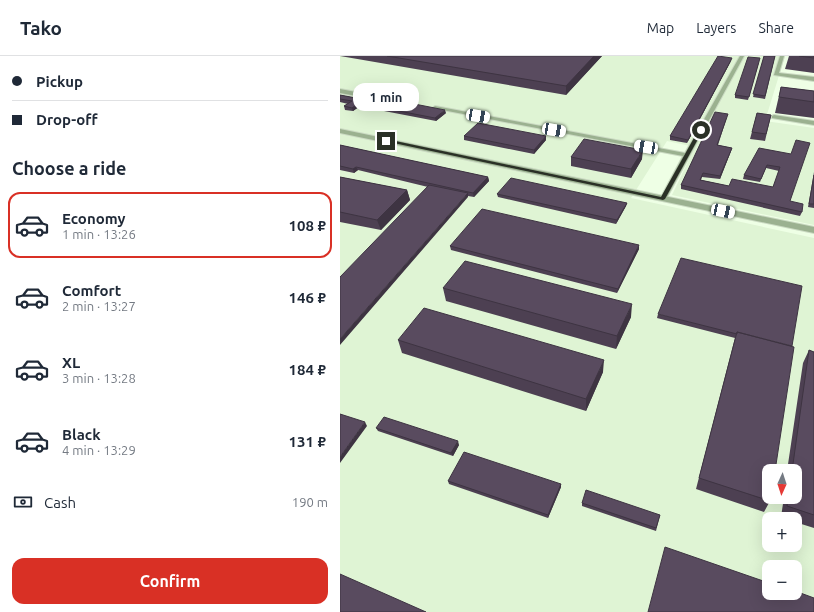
<!DOCTYPE html>
<meta charset="utf-8">
<style>
:root{--surface:#fff;--page:#f2f2f3;--text:#1f2937;--muted:#747a83;--line:#e0e1e3;--accent:#d93025}
body{margin:0;font-family:Ubuntu,sans-serif;background:var(--page);color:var(--text);height:100vh;display:flex;flex-direction:column;font-size:15px;white-space:nowrap}
*{box-sizing:border-box;margin:0}
p{font-size:13px;color:var(--muted)}
.icon{flex:none;width:22px;height:22px;fill:none;stroke:currentColor;stroke-width:2;stroke-linecap:round;stroke-linejoin:round}
.map{position:relative;flex:1;overflow:hidden}
.sheet{display:flex;flex-direction:column;background:var(--surface);width:340px}
.sheet>*{flex:none}
.top-card{display:grid;align-content:center;height:88px;padding:0 12px;background:var(--surface)}
.needle{width:26px;rotate:183deg}
.controls{position:absolute;left:422px;top:408px;display:grid;gap:8px}
.controls a{display:grid;place-items:center;width:40px;height:40px;border-radius:8px;background:var(--surface);box-shadow:0 4px 16px #0002;font-size:20px}
.end{position:absolute;width:18px;height:18px;margin:-9px;border:5px solid #2a3026;background:#fff;box-shadow:0 0 0 2px #fff}
.from{border-radius:50%}
.bubble{position:absolute;height:28px;border-radius:12px;background:var(--surface);box-shadow:0 4px 16px #0002;font-size:13px;font-weight:700;line-height:28px;text-align:center}
.car{position:absolute;width:12px;height:24px;margin:-12px -6px;border-radius:5px;box-shadow:0 0 3px 1px #0007;background:linear-gradient(#fff 24%,#345 0 40%,#fff 0 76%,#345 0 86%,#fff 0)}
.top-card b{display:flex;align-items:center;gap:14px;height:38px;font-size:15px}
.top-card b+b{border-top:1px solid var(--line)}
.top-card i{width:10px;height:10px;background:var(--text)}
ul{padding:0;list-style:none}
li{display:flex;align-items:center;gap:12px;height:66px;margin:0 8px 6px;padding:0 4px;border:2px solid transparent;border-radius:12px}
li div{flex:1}
li b{display:block;font-size:15px}
li em{font-style:normal;font-weight:700}
li.active{border-color:var(--accent)}
li>.icon{width:36px;height:36px;stroke-width:1.5}
h2{padding:0 12px;font-size:18px;line-height:48px}
.pay{display:flex;align-items:center;gap:10px;height:44px;padding:0 12px;font-size:15px}
.pay p{margin-inline-start:auto}
.primary-button{display:flex;gap:8px;margin-top:auto;padding:8px 12px}
.primary-button a{flex:1;height:46px;border-radius:12px;background:var(--accent);color:#fff;font-size:16px;font-weight:700;line-height:46px;text-align:center}
header{display:flex;align-items:center;gap:24px;box-sizing:border-box;height:56px;padding:0 20px;background:var(--surface);border-bottom:1px solid var(--line)}
header strong{font-size:19px}
nav{display:flex;gap:22px;margin-inline-start:auto;font-size:14px}
main{display:flex;flex:1;min-height:0}
.map>svg:first-child{display:block}
.built{fill:#dff4d4;fill-rule:evenodd}
.lines{fill:none;stroke-linecap:round;stroke-linejoin:round}
.lane-casing{stroke:#cbdac3;stroke-width:2}
.street-casing{stroke:#cbdac3;stroke-width:2}
.lane{fill:#9bb190;fill-rule:evenodd}
.street{fill:#9bb190;fill-rule:evenodd}
.wall{fill:#4d4052}
.shaded-wall{fill:#3e3442}
.building{fill:#594b5f;stroke:#3e3442}
.route{fill:#2a3026}
</style>
<header>
<strong>Tako</strong>
<nav><a>Map</a><a>Layers</a><a>Share</a></nav>
</header>
<main>
<section class="sheet">
<div class="top-card">
<b><i class="from"></i>Pickup</b>
<b><i></i>Drop-off</b>
</div>
<h2>Choose a ride</h2>
<ul>
<li class="active"><svg class="icon" aria-label="car" viewBox="0 0 24 24"><path d="M5 17H2v-5l4-1 3-4h7l3 4 3 1v5h-3M9 17h6M6 11h13"/><circle cx="7" cy="17" r="2"/><circle cx="17" cy="17" r="2"/></svg><div><b>Economy</b><p>1 min · 13:26</p></div><em>108 ₽</em></li>
<li><svg class="icon" aria-label="car" viewBox="0 0 24 24"><path d="M5 17H2v-5l4-1 3-4h7l3 4 3 1v5h-3M9 17h6M6 11h13"/><circle cx="7" cy="17" r="2"/><circle cx="17" cy="17" r="2"/></svg><div><b>Comfort</b><p>2 min · 13:27</p></div><em>146 ₽</em></li>
<li><svg class="icon" aria-label="car" viewBox="0 0 24 24"><path d="M5 17H2v-5l4-1 3-4h7l3 4 3 1v5h-3M9 17h6M6 11h13"/><circle cx="7" cy="17" r="2"/><circle cx="17" cy="17" r="2"/></svg><div><b>XL</b><p>3 min · 13:28</p></div><em>184 ₽</em></li>
<li><svg class="icon" aria-label="car" viewBox="0 0 24 24"><path d="M5 17H2v-5l4-1 3-4h7l3 4 3 1v5h-3M9 17h6M6 11h13"/><circle cx="7" cy="17" r="2"/><circle cx="17" cy="17" r="2"/></svg><div><b>Black</b><p>4 min · 13:29</p></div><em>131 ₽</em></li>
</ul>
<div class="pay"><svg class="icon" aria-label="cash" viewBox="0 0 24 24"><path d="M3 7h18v10H3z"/><circle cx="12" cy="12" r="2"/></svg>Cash<p>190 m</p></div>
<div class="primary-button"><a>Confirm</a></div>
</section>
<div class="map">
<svg width="474" height="556" viewBox="0 0 474 556">
<rect width="100%" height="100%" fill="#eeffe5"/>
<!-- built -->
<path class="built" d="M 0,0 L 445,0 L 425,65 L 474,72 L 474,169 L 332,139 L 355,91 L 327,85 L 291,142 L 474,182 L 474,556 L 0,556 ZM 429,415 L 455,415 L 455,441 L 429,441 ZM 429,463 L 455,463 L 455,489 L 429,489 ZM 429,511 L 455,511 L 455,537 L 429,537 Z"/>
<g class="lines">
<defs>
<path id="lane" d="M 400,0 L 404,0 L 326,143 L 323,145 L 320,143 L 343,100 L 92,52 L 95,50 L 345,97 Z
M 440,0 L 444,0 L 439,17 L 474,21 L 474,25 L 434,19 Z
M 0,33 L 65,45 L 68,47 L 65,49 L 0,37 Z
M 434,59 L 474,65 L 474,69 L 432,62 L 432,60 Z"/>
<path id="street" d="M 0,73 L 474,171 L 474,177 L 0,77 Z"/>
</defs>
<!-- lane casing -->
<use href="#lane" class="lane-casing"/>
<!-- street casing -->
<use href="#street" class="street-casing"/>
<!-- lane -->
<use href="#lane" class="lane"/>
<!-- street -->
<use href="#street" class="street"/>
</g>
<!-- wall -->
<path class="wall" d="M 0,0 L 262,0 L 226,39 Z
M 424,0 L 435,0 L 425,43 L 413,41 Z
M 449,0 L 474,0 L 474,17 L 445,13 Z
M 391,5 L 347,87 L 330,84 L 330,80 Z
M 419,6 L 408,44 L 395,42 L 395,39 Z
M 441,31 L 474,35 L 474,62 L 435,57 Z
M 0,39 L 16,42 L 30,43 L 13,55 L 5,54 L 4,50 L 8,48 L 0,46 Z
M 43,52 L 106,57 L 96,65 L 44,55 Z
M 417,57 L 431,59 L 425,85 L 410,83 Z
M 387,61 L 378,89 L 392,92 L 391,95 L 380,123 L 362,121 L 361,124 L 389,130 L 433,131 L 439,115 L 426,112 L 420,126 L 403,123 L 404,119 L 451,98 L 450,145 L 462,156 L 460,160 L 341,133 L 341,129 Z
M 124,80 L 206,84 L 194,98 L 124,84 Z
M 0,89 L 148,121 L 149,125 L 134,141 L 128,140 L 128,141 L 88,131 L 18,114 L 14,117 L 0,114 Z
M 231,101 L 302,103 L 291,122 L 231,110 Z
M 474,116 L 474,152 L 468,151 Z
M 0,121 L 67,134 L 70,144 L 41,174 L 0,166 Z
M 157,138 L 287,147 L 286,150 L 276,168 L 158,141 Z
M 110,190 L 299,193 L 277,237 L 111,194 Z
M 103,232 L 291,261 L 276,293 L 106,245 Z
M 318,258 L 452,290 L 430,445 L 424,456 L 356,433 L 395,282 L 317,262 Z
M 58,284 L 263,316 L 246,355 L 62,297 Z
M 469,294 L 474,296 L 474,472 L 455,466 L 455,463 L 447,463 L 441,461 L 444,441 L 455,441 L 455,415 L 447,415 L 463,307 Z
M 36,372 L 119,389 L 113,400 L 38,375 Z
M 108,425 L 221,428 L 221,431 L 208,462 L 109,428 Z
M 242,447 L 320,459 L 316,475 L 242,450 Z"/>
<!-- shaded-wall -->
<path class="shaded-wall" d="M 254,0 L 262,0 L 226,39 L 226,30 Z
M 392,2 L 391,5 L 347,87 L 348,84 Z
M 29,40 L 30,43 L 13,55 L 12,52 Z
M 105,54 L 106,57 L 96,65 L 95,62 Z
M 206,80 L 206,84 L 194,98 L 194,94 Z
M 392,92 L 391,95 L 380,123 L 380,120 Z
M 303,94 L 302,103 L 291,122 L 291,113 Z
M 16,111 L 18,114 L 14,117 L 13,113 Z
M 148,121 L 149,125 L 134,141 L 133,137 Z
M 67,134 L 70,144 L 41,174 L 37,164 Z
M 128,137 L 128,141 L 0,289 L 0,283 Z
M 287,147 L 286,150 L 276,168 L 277,164 Z
M 299,189 L 299,193 L 277,237 L 278,233 Z
M 292,248 L 291,261 L 276,293 L 277,280 Z
M 264,304 L 263,316 L 246,355 L 246,343 Z
M 25,366 L 27,370 L 0,407 L 0,401 Z
M 118,385 L 119,389 L 113,400 L 111,397 Z
M 221,428 L 221,431 L 208,462 L 208,459 Z"/>
<!-- building -->
<path class="building" d="M 47,0 L 254,0 L 226,30 Z
M 378,0 L 392,2 L 348,84 L 330,80 Z
M 424,0 L 435,0 L 425,40 L 413,38 Z
M 459,0 L 474,0 L 474,2 Z
M 408,1 L 420,2 L 409,41 L 395,39 Z
M 441,31 L 474,35 L 474,46 L 439,41 Z
M 0,39 L 16,42 L 22,39 L 29,40 L 12,52 L 4,50 L 12,45 L 0,43 Z
M 54,44 L 105,54 L 95,62 L 43,52 Z
M 375,56 L 388,58 L 377,89 L 392,92 L 380,120 L 363,117 L 360,124 L 389,130 L 392,123 L 433,131 L 440,111 L 427,109 L 421,123 L 404,119 L 419,92 L 451,98 L 456,84 L 470,87 L 450,145 L 463,148 L 462,156 L 341,129 Z
M 417,57 L 431,59 L 426,78 L 412,76 Z
M 138,67 L 206,80 L 194,94 L 124,80 Z
M 244,83 L 303,94 L 291,113 L 231,101 Z
M 0,89 L 148,121 L 133,137 L 16,111 L 13,113 L 0,110 Z
M 474,119 L 474,148 L 469,148 Z
M 0,121 L 67,134 L 37,164 L 0,156 Z
M 171,122 L 287,147 L 277,164 L 157,138 Z
M 89,129 L 128,137 L 0,283 L 0,221 Z
M 142,153 L 299,189 L 278,233 L 110,190 Z
M 341,202 L 462,230 L 452,290 L 397,276 L 397,278 L 318,258 Z
M 125,205 L 292,248 L 277,280 L 103,232 Z
M 84,252 L 264,304 L 246,343 L 58,284 Z
M 397,276 L 454,291 L 435,415 L 429,415 L 429,441 L 430,441 L 430,445 L 359,422 Z
M 469,294 L 474,296 L 474,459 L 447,450 L 448,441 L 455,441 L 455,415 L 452,415 Z
M 0,358 L 25,366 L 0,401 Z
M 44,361 L 118,385 L 111,397 L 36,372 Z
M 124,396 L 221,428 L 208,459 L 108,425 Z
M 246,434 L 320,459 L 316,472 L 242,447 Z
M 325,491 L 429,527 L 429,537 L 455,537 L 455,535 L 474,542 L 474,556 L 308,556 Z
M 0,518 L 86,556 L 0,556 Z"/>
<!-- route -->
<path class="route" d="M 359,73 L 363,74 L 325,143 L 323,144 L 44,85 L 46,83 L 321,141 Z"/>
</svg>
<div class="controls">
<a><svg class="needle" viewBox="-14 -14 28 28"><path d="M0-13l5 13h-10z" fill="#e53935"/><path d="M0 13l5-13h-10z" fill="#747a83"/></svg></a>
<a>+</a>
<a>−</a>
</div>
<i class="end from" style="left:361px;top:74px"></i>
<i class="end" style="left:46px;top:85px"></i>
<div class="bubble" style="left:13px;top:27px;width:66px">1 min</div>
<i class="car" style="left:138px;top:60px;rotate:100deg"></i>
<i class="car" style="left:214px;top:74px;rotate:100deg"></i>
<i class="car" style="left:306px;top:91px;rotate:280deg"></i>
<i class="car" style="left:383px;top:155px;rotate:102deg"></i>
</div>
</main>
